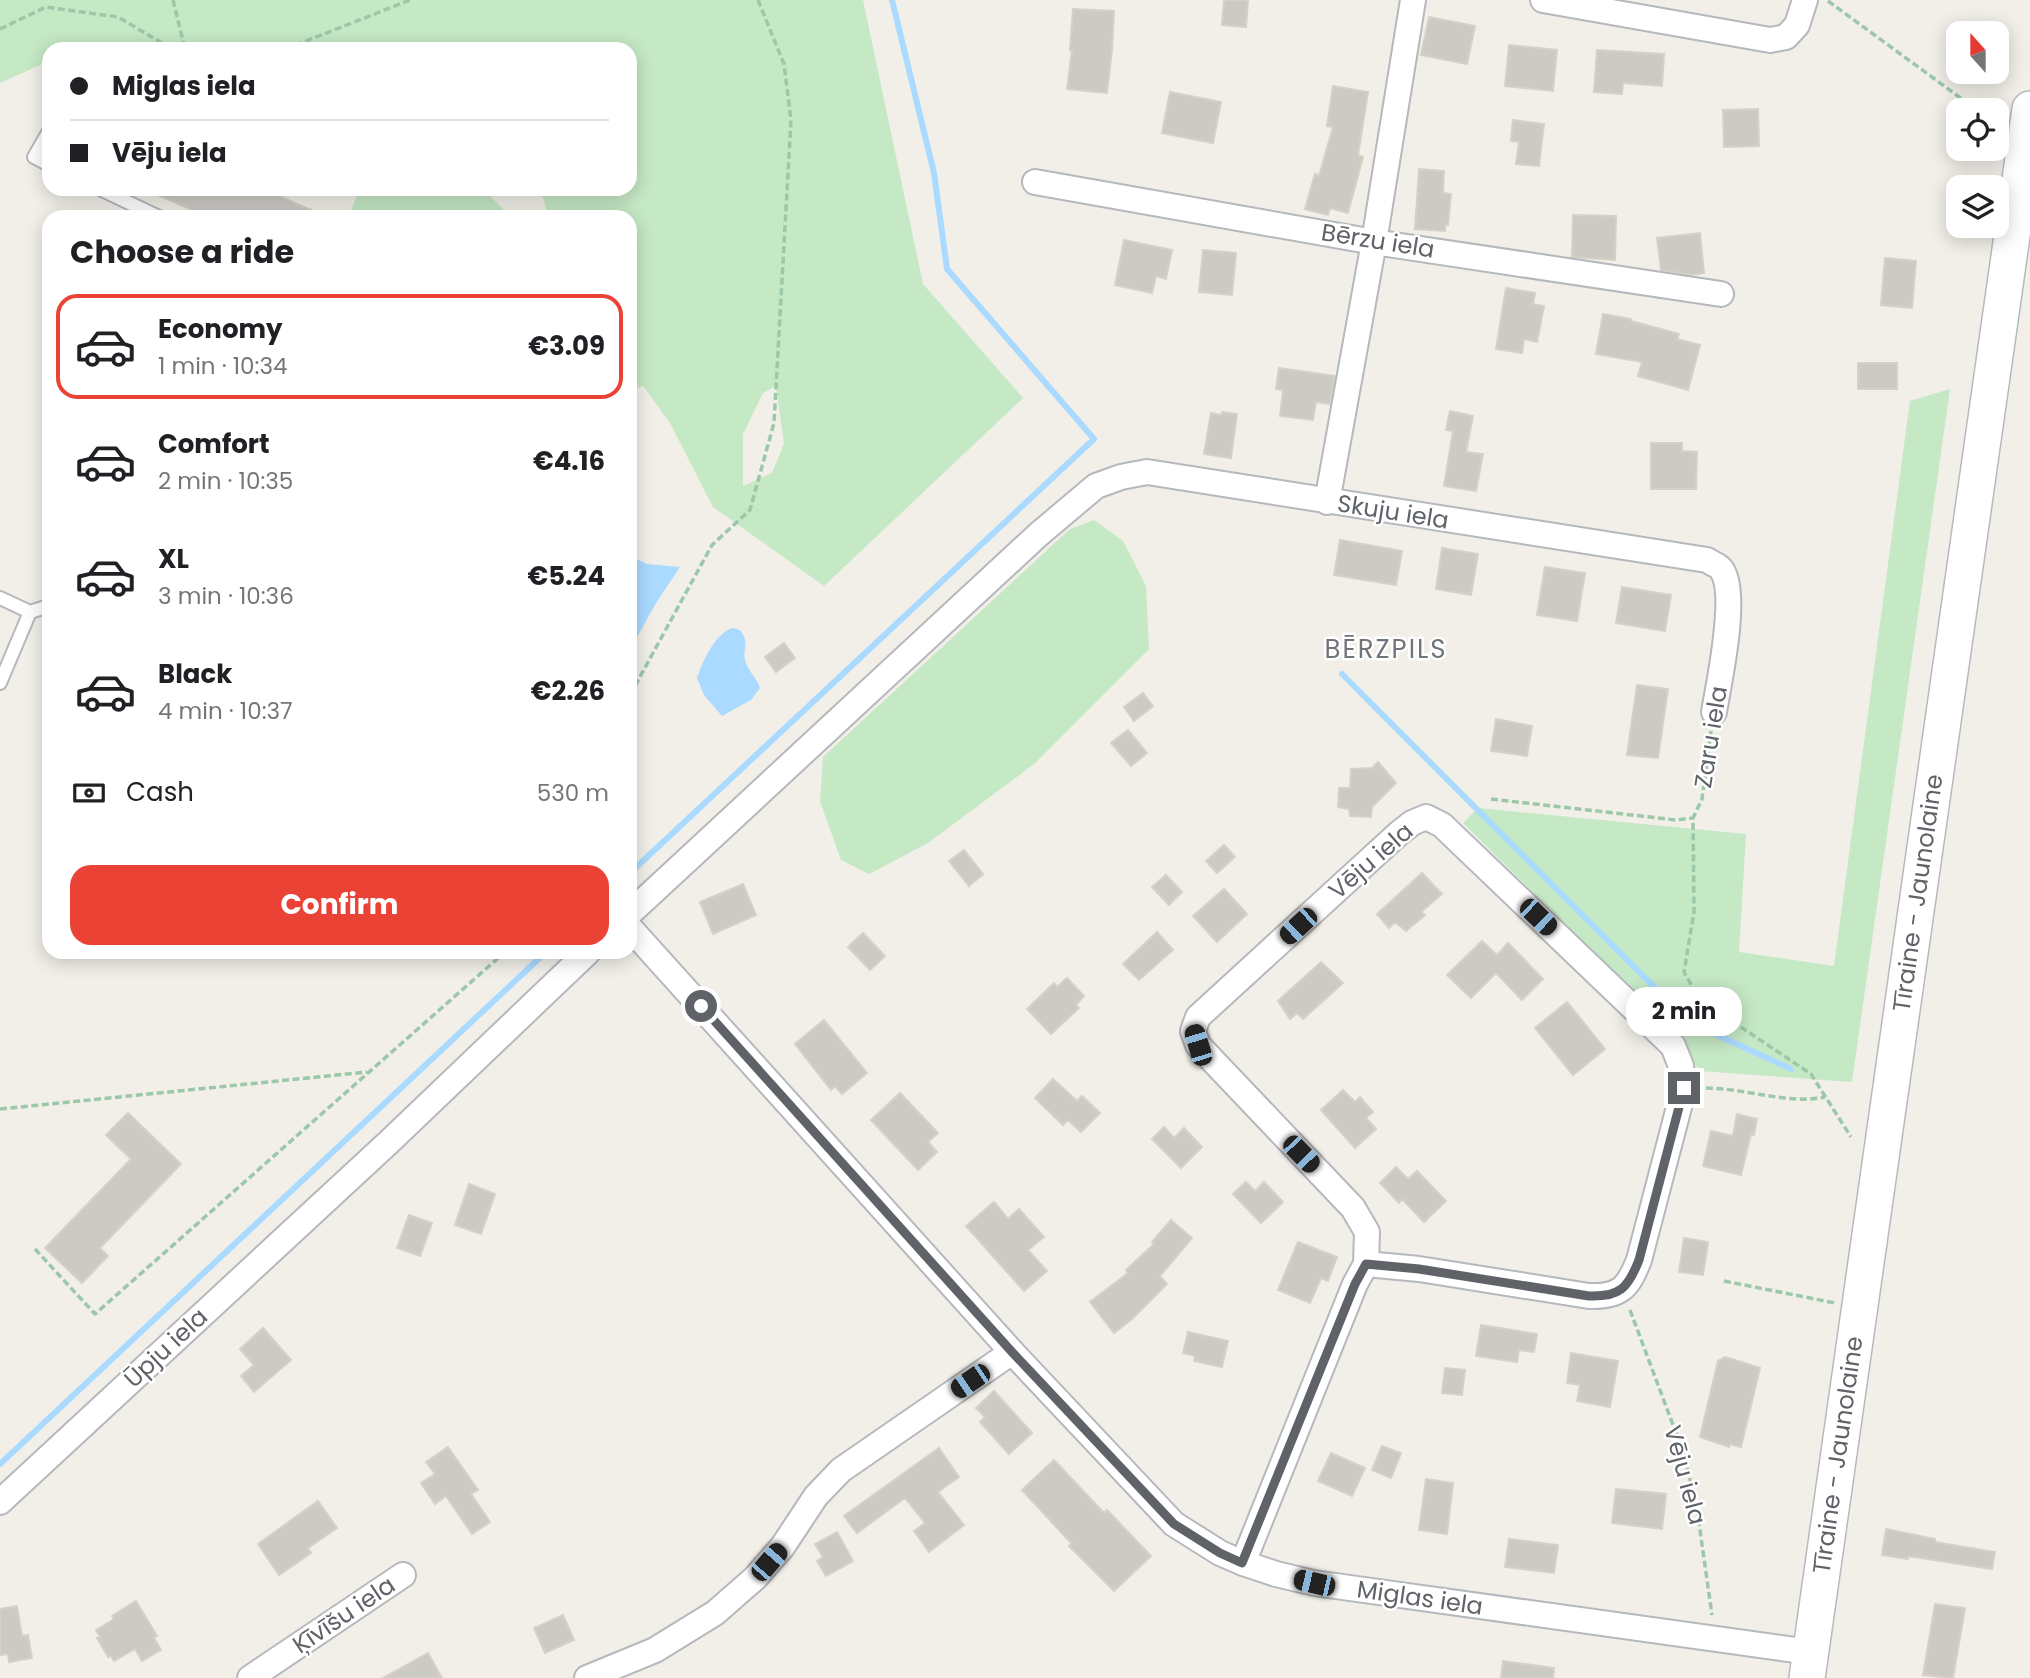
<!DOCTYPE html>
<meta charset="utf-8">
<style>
:root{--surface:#fff;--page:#f6f6f6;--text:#202124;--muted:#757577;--line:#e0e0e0;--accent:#ea4335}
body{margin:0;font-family:Poppins,sans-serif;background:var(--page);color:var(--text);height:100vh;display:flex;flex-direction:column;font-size:26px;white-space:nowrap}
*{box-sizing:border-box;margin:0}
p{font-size:23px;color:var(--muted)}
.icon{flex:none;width:38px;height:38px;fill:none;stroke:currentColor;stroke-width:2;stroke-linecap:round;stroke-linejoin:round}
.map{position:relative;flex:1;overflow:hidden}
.sheet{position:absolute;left:42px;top:210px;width:595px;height:749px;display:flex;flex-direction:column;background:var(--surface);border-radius:21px;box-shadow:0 4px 18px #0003}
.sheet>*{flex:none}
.banner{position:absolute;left:42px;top:42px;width:595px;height:154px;border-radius:21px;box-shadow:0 4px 18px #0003;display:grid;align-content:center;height:154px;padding:0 28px;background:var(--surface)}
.needle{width:46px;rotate:339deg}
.controls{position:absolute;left:1946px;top:21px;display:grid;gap:14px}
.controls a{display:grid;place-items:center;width:63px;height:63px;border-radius:14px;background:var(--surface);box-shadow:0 4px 18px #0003;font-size:35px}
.end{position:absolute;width:32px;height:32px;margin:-16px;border:9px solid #5f6368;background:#fff;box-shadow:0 0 0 4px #fff}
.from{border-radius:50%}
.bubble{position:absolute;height:49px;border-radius:21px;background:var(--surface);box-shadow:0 4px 18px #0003;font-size:23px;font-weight:700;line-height:49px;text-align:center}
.car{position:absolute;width:21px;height:42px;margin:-21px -10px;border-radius:9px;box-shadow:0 0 5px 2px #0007;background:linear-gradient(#222 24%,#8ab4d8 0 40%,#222 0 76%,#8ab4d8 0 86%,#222 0)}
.banner b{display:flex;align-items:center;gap:24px;height:66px;font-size:26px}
.banner b+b{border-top:2px solid var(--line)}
.banner i{width:18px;height:18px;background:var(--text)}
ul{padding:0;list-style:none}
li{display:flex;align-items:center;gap:21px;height:105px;margin:0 14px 10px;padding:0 14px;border:4px solid transparent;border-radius:21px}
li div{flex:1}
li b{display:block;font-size:26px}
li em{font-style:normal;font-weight:700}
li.selected{border-color:var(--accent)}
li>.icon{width:63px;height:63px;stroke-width:1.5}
h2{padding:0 28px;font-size:32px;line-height:84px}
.pay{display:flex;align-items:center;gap:18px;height:77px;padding:0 28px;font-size:26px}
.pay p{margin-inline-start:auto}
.cta{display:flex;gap:14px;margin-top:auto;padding:14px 28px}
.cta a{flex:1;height:80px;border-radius:21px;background:var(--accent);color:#fff;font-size:28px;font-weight:700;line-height:80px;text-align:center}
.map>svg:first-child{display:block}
.green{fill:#c5e8c5;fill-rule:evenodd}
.water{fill:#aadaff}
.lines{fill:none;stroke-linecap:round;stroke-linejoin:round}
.stream{stroke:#aadaff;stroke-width:6}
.building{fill:#cccac5;stroke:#d6d1c6;stroke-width:2}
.service-casing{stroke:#b5b8bc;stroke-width:16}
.minor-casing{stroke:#b5b8bc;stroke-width:28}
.secondary-casing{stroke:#b6babf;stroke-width:38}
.path{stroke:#9cc7a9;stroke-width:3.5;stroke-dasharray:7 3.5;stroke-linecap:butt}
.service{stroke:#fff;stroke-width:12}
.minor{stroke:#fff;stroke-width:24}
.secondary{stroke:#fff;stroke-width:35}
.route{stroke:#5f6368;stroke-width:9}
.labels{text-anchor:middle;stroke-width:5;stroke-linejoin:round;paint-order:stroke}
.street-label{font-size:24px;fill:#5f6368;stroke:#fff}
.neighbourhood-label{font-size:26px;letter-spacing:2px;fill:#70757a;stroke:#fff}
</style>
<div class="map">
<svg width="2030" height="1678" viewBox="0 0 2030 1678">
<rect width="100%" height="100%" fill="#f1efe8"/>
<!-- green -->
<path class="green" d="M 0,0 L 863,0 L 923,284 L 1023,398 L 824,586 L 713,507 L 670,423 L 643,386 L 630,391 L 630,217 L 548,217 L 544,200 L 538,189 L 630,189 L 630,49 L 89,49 L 82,46 L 76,49 L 49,49 L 49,61 L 0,83 ZM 776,386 L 784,444 L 772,473 L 743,486 L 743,434 L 763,393 Z
M 360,189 L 489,189 L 489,195 L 511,217 L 516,217 L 348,217 Z
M 1950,389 L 1852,1082 L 1700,1071 L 1666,1024 L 1463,823 L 1478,808 L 1746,834 L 1739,952 L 1834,966 L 1910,401 Z
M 1094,520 L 1123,541 L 1146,586 L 1149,649 L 1034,764 L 928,843 L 869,874 L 841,860 L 820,801 L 823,757 L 1070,529 Z"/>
<!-- water -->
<path class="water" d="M 630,556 L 647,564 L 680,567 L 656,603 L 630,650 Z
M 732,628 L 740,630 C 751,644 741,650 746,663 C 749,672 757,678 760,688 L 751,700 L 722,716 L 704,695 L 697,678 C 703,661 714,635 732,628 Z"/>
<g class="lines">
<!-- stream -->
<path class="stream" d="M 1342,674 L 1689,1022 L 1791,1069
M 630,873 L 1094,439 L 947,269 L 934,173 L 892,0
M 0,1464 L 546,952"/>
</g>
<!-- building -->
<path class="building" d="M 1224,0 L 1248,0 L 1246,27 L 1222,25 Z
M 1073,9 L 1114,11 L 1112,50 L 1107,93 L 1067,89 L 1072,50 L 1070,50 Z
M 1429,17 L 1475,26 L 1467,64 L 1421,55 Z
M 1509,45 L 1557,50 L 1553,91 L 1505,86 Z
M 1597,50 L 1664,54 L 1662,86 L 1623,83 L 1622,94 L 1594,92 Z
M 1333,86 L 1368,92 L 1358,155 L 1363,157 L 1348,213 L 1330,208 L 1328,215 L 1305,209 L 1315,174 L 1319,176 L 1333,127 L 1327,126 Z
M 1170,92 L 1221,102 L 1213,143 L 1162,133 Z
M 1758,109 L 1759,146 L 1724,147 L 1723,110 Z
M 1513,120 L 1544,124 L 1539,166 L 1516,164 L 1519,142 L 1511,141 Z
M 1419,169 L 1444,171 L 1443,193 L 1451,194 L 1448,225 L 1445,225 L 1445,231 L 1415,229 Z
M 144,189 L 263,189 L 327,217 L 208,217 Z
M 1573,215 L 1616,216 L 1615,260 L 1572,257 Z
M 1700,233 L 1704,273 L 1692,275 L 1661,270 L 1657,238 Z
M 1124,240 L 1172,250 L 1166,279 L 1156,276 L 1152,293 L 1115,285 Z
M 1203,250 L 1236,253 L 1232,295 L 1199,292 Z
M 1885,258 L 1916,261 L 1912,308 L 1881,305 Z
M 1506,288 L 1535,293 L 1533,304 L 1544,306 L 1537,342 L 1524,339 L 1522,353 L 1496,349 Z
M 1603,314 L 1631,319 L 1631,321 L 1679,334 L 1677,339 L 1700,345 L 1688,390 L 1638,376 L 1642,362 L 1596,354 Z
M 1858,363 L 1897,363 L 1897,389 L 1858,389 Z
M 1279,368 L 1335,376 L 1330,404 L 1316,402 L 1313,420 L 1280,416 L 1283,390 L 1276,389 Z
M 1450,411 L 1473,416 L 1466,452 L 1483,454 L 1476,491 L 1444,486 L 1453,431 L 1446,430 Z
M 1222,412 L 1237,414 L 1231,458 L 1204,454 L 1211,413 L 1221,415 Z
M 1651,443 L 1682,443 L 1682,451 L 1697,452 L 1696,489 L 1651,489 Z
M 1340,540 L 1402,551 L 1396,585 L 1334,575 Z
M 1442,548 L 1478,554 L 1471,595 L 1436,589 Z
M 1545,567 L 1585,573 L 1577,621 L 1537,615 Z
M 1622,587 L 1671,595 L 1665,631 L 1616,623 Z
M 784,643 L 795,658 L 776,672 L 765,657 Z
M 1637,685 L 1668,689 L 1658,758 L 1627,755 Z
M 1143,693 L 1153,706 L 1134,721 L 1124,707 Z
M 1496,719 L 1532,726 L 1527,756 L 1491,751 Z
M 1128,730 L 1147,753 L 1131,766 L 1111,743 Z
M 1378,762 L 1396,783 L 1372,807 L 1371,817 L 1350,816 L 1349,809 L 1338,807 L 1339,788 L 1350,788 L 1351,769 L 1372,768 Z
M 1224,845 L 1235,857 L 1217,873 L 1206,861 Z
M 964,850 L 983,874 L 969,886 L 949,861 Z
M 1422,873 L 1442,894 L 1421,912 L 1425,915 L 1406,931 L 1395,922 L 1389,928 L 1377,914 Z
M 1166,875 L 1182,892 L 1169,905 L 1152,887 Z
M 743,884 L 756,915 L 713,934 L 700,902 Z
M 1224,889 L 1247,914 L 1217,942 L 1193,916 Z
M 1157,932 L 1173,950 L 1139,980 L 1123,964 Z
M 863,933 L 885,956 L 870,970 L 848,947 Z
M 1482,941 L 1497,955 L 1508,943 L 1543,979 L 1522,1000 L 1496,973 L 1471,998 L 1447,975 Z
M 1321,962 L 1343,983 L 1303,1019 L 1297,1013 L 1290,1019 L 1278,1001 Z
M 1067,978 L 1084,996 L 1076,1005 L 1079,1008 L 1051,1034 L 1027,1009 L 1054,983 L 1057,987 Z
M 1567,1002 L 1605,1049 L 1573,1075 L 1535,1028 Z
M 824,1020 L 867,1073 L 842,1094 L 835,1086 L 831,1090 L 795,1044 Z
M 1053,1079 L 1077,1101 L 1082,1096 L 1100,1113 L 1081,1132 L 1068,1120 L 1063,1125 L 1035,1098 Z
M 1343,1090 L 1355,1102 L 1360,1097 L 1373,1112 L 1366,1118 L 1376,1129 L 1355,1148 L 1321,1110 Z
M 900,1093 L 938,1133 L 928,1142 L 937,1152 L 918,1170 L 871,1120 Z
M 128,1113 L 181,1164 L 100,1248 L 108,1256 L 82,1283 L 45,1248 L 131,1159 L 106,1135 Z
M 1737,1114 L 1757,1119 L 1754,1135 L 1751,1134 L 1741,1175 L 1703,1166 L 1711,1131 L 1733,1136 Z
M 1164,1127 L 1174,1138 L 1184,1128 L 1202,1147 L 1181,1168 L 1152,1139 Z
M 1396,1167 L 1408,1179 L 1417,1171 L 1446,1201 L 1424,1222 L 1402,1199 L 1399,1203 L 1380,1183 Z
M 1246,1182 L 1255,1191 L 1264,1182 L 1283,1202 L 1261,1223 L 1233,1194 Z
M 469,1184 L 495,1194 L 481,1234 L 455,1225 Z
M 994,1202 L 1008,1219 L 1019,1209 L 1044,1237 L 1028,1250 L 1047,1271 L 1024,1291 L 966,1226 Z
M 409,1215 L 432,1223 L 420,1256 L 397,1248 Z
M 1171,1220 L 1192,1238 L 1160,1276 L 1167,1284 L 1132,1319 L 1114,1333 L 1090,1302 L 1128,1273 L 1126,1270 L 1154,1244 L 1152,1242 Z
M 1684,1238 L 1708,1242 L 1703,1275 L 1679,1272 Z
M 1298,1242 L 1337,1257 L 1328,1281 L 1321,1278 L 1310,1303 L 1278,1290 Z
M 1481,1325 L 1537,1334 L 1534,1352 L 1519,1350 L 1517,1362 L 1476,1356 Z
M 263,1328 L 291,1360 L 254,1392 L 241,1376 L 254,1365 L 240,1349 Z
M 1188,1332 L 1228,1341 L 1222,1367 L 1194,1361 L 1195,1356 L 1183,1353 Z
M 1571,1353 L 1618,1361 L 1610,1407 L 1577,1401 L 1580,1385 L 1567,1383 Z
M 1725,1357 L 1760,1368 L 1741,1447 L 1730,1444 L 1729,1447 L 1700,1437 L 1718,1361 Z
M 1445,1368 L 1465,1370 L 1462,1395 L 1442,1393 Z
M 994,1391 L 1032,1433 L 1009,1454 L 980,1422 L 985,1417 L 976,1408 Z
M 1382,1446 L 1401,1453 L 1391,1478 L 1372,1470 Z
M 448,1447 L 478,1490 L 471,1494 L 490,1522 L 472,1534 L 446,1496 L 435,1504 L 421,1483 L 435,1474 L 426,1462 Z
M 939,1448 L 959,1477 L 938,1492 L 964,1525 L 929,1552 L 914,1531 L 925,1523 L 905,1498 L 857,1533 L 844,1516 Z
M 1331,1453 L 1365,1468 L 1352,1496 L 1318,1481 Z
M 1054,1460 L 1104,1513 L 1107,1510 L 1151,1556 L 1114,1591 L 1069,1546 L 1072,1544 L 1022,1490 Z
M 1426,1479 L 1453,1483 L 1447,1534 L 1419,1530 Z
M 1616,1489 L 1666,1494 L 1662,1529 L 1612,1523 Z
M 318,1501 L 337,1528 L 308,1548 L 311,1553 L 279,1575 L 258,1544 Z
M 1886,1529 L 1935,1539 L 1935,1542 L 1995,1552 L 1992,1569 L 1908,1556 L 1908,1559 L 1882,1555 Z
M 837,1532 L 853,1561 L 826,1576 L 817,1561 L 823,1557 L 815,1544 Z
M 1509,1539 L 1558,1545 L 1554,1573 L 1505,1567 Z
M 136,1601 L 157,1636 L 154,1638 L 161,1650 L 142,1661 L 135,1649 L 114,1661 L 111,1656 L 108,1657 L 97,1638 L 100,1637 L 96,1630 L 114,1619 L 112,1616 Z
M 1935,1604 L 1965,1608 L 1953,1678 L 1923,1675 Z
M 17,1606 L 22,1636 L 28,1635 L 32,1658 L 9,1662 L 8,1654 L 0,1655 L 0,1609 Z
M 563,1615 L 574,1640 L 545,1653 L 534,1628 Z
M 428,1653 L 442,1678 L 383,1678 Z
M 1503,1661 L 1554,1668 L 1553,1678 L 1501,1678 Z"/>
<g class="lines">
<defs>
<path id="service" d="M 49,131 L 34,157 L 49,165
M 100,189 L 159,217
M 0,598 L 30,612 L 49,606
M 0,683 L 30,612"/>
<path id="minor" d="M 1543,0 L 1770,40 L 1786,37 L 1797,25 L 1805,0
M 1035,182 L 1374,242 L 1721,294
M 1327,502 L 1374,242 L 1413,0
M 630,913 L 1039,534 L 1096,486 L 1121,477 L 1147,472 L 1707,560 C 1711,563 1718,565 1721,569 C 1739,592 1719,682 1714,712
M 630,928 L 1012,1352 L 1174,1524 L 1220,1553 L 1243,1563 L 1276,1574 L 1314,1583 L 1810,1652
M 0,1502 L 389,1142 L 588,952
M 1243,1563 L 1355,1284 L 1366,1264 L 1419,1269 L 1589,1296 C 1620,1297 1628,1288 1639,1260 L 1684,1088 L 1681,1066 L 1673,1046 L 1442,825 L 1426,817 L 1412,823 L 1398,834 L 1198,1017 L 1193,1031 L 1198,1045 L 1353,1208 L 1367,1232 L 1366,1264
M 250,1678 L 403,1575
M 587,1678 L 655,1650 L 715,1613 L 755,1578 L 783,1546 L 816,1496 L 841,1470 L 1012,1352"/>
<path id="secondary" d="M 1807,1678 L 2030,109"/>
</defs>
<!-- service casing -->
<use href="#service" class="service-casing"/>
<!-- minor casing -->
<use href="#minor" class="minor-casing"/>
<!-- secondary casing -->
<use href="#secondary" class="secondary-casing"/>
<!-- path -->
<path class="path" d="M 173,0 L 185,49
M 1828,1 L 1977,110
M 0,29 L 46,7 L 118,17 L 172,49
M 286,49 L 410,0
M 630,695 L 712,545 L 750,510 L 774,423 L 791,120 L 784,64 L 758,0
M 1711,731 L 1702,799 L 1693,818 L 1694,912 L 1684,972 L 1699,999 L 1811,1074 L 1851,1137
M 1491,799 L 1676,820 L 1693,818
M 1706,1088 C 1744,1088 1789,1105 1825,1097
M 0,1109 L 367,1072
M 35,1249 L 95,1314 L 505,952
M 1724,1281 L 1835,1303
M 1630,1310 L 1685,1457 L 1698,1516 L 1712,1615"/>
<!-- service -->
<use href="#service" class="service"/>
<!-- minor -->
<use href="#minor" class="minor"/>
<!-- secondary -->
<use href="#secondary" class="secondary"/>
</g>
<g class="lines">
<!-- route -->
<path class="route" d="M 701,1006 L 1012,1352 L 1174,1524 L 1220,1553 L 1242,1563 L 1355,1284 L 1366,1264 L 1419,1269 L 1589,1296 C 1620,1297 1628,1288 1639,1260 L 1684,1088"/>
</g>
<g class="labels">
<!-- street labels -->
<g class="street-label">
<text transform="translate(1378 241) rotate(9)" y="8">Bērzu iela</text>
<text transform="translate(1393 512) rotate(9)" y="8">Skuju iela</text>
<text transform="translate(1711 737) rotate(-81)" y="8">Zaru iela</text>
<text transform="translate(1371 861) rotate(-41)" y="8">Vēju iela</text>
<text transform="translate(1918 893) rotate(-82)" y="8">Tīraine - Jaunolaine</text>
<text transform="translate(166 1348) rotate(-43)" y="8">Ūpju iela</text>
<text transform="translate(1838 1455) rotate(-82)" y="8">Tīraine - Jaunolaine</text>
<text transform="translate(1685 1475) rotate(75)" y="8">Vēju iela</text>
<text transform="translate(1420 1598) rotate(8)" y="8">Miglas iela</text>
<text transform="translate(344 1615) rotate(-34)" y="8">Ķīvīšu iela</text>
</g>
<!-- neighbourhood labels -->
<g class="neighbourhood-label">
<text x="1386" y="658">BĒRZPILS</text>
</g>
</g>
</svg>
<div class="controls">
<a><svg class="needle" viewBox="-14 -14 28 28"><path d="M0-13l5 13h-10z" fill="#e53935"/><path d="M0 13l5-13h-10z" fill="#757577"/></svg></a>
<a><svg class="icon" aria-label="locate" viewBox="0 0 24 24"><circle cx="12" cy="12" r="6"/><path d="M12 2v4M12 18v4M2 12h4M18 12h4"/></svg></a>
<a><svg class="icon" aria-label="layers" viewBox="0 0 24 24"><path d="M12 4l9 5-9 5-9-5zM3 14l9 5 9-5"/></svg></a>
</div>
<i class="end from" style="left:701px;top:1006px"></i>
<i class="end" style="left:1684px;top:1088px"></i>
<div class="bubble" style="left:1626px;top:987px;width:116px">2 min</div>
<i class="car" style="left:1538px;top:917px;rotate:134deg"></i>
<i class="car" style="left:1298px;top:926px;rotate:227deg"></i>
<i class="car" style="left:1198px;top:1045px;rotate:343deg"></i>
<i class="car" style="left:1301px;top:1154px;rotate:136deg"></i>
<i class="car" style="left:970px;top:1381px;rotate:236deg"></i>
<i class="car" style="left:769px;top:1562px;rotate:41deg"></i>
<i class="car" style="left:1314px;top:1583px;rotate:283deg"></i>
<div class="banner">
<b><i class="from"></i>Miglas iela</b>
<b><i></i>Vēju iela</b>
</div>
<section class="sheet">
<h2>Choose a ride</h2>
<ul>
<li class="selected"><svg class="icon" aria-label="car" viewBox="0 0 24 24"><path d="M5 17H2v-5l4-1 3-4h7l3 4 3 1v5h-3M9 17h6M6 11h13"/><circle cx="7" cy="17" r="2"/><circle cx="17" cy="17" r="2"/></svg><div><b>Economy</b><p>1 min · 10:34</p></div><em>€3.09</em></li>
<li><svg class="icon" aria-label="car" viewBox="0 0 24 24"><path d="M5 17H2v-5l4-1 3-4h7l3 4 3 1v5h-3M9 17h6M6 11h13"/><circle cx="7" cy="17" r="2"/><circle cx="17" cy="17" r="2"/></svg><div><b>Comfort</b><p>2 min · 10:35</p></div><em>€4.16</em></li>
<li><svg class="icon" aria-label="car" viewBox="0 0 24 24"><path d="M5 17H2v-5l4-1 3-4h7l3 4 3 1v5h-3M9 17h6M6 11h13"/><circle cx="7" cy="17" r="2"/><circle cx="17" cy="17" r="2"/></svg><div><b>XL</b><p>3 min · 10:36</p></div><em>€5.24</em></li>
<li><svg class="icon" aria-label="car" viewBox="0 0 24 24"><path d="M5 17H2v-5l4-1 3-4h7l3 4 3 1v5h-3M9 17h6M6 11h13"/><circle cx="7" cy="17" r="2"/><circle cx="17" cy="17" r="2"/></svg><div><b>Black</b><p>4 min · 10:37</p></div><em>€2.26</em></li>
</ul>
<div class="pay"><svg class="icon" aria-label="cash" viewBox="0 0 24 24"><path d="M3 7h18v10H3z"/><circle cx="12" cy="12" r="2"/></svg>Cash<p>530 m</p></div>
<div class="cta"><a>Confirm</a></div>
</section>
</div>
